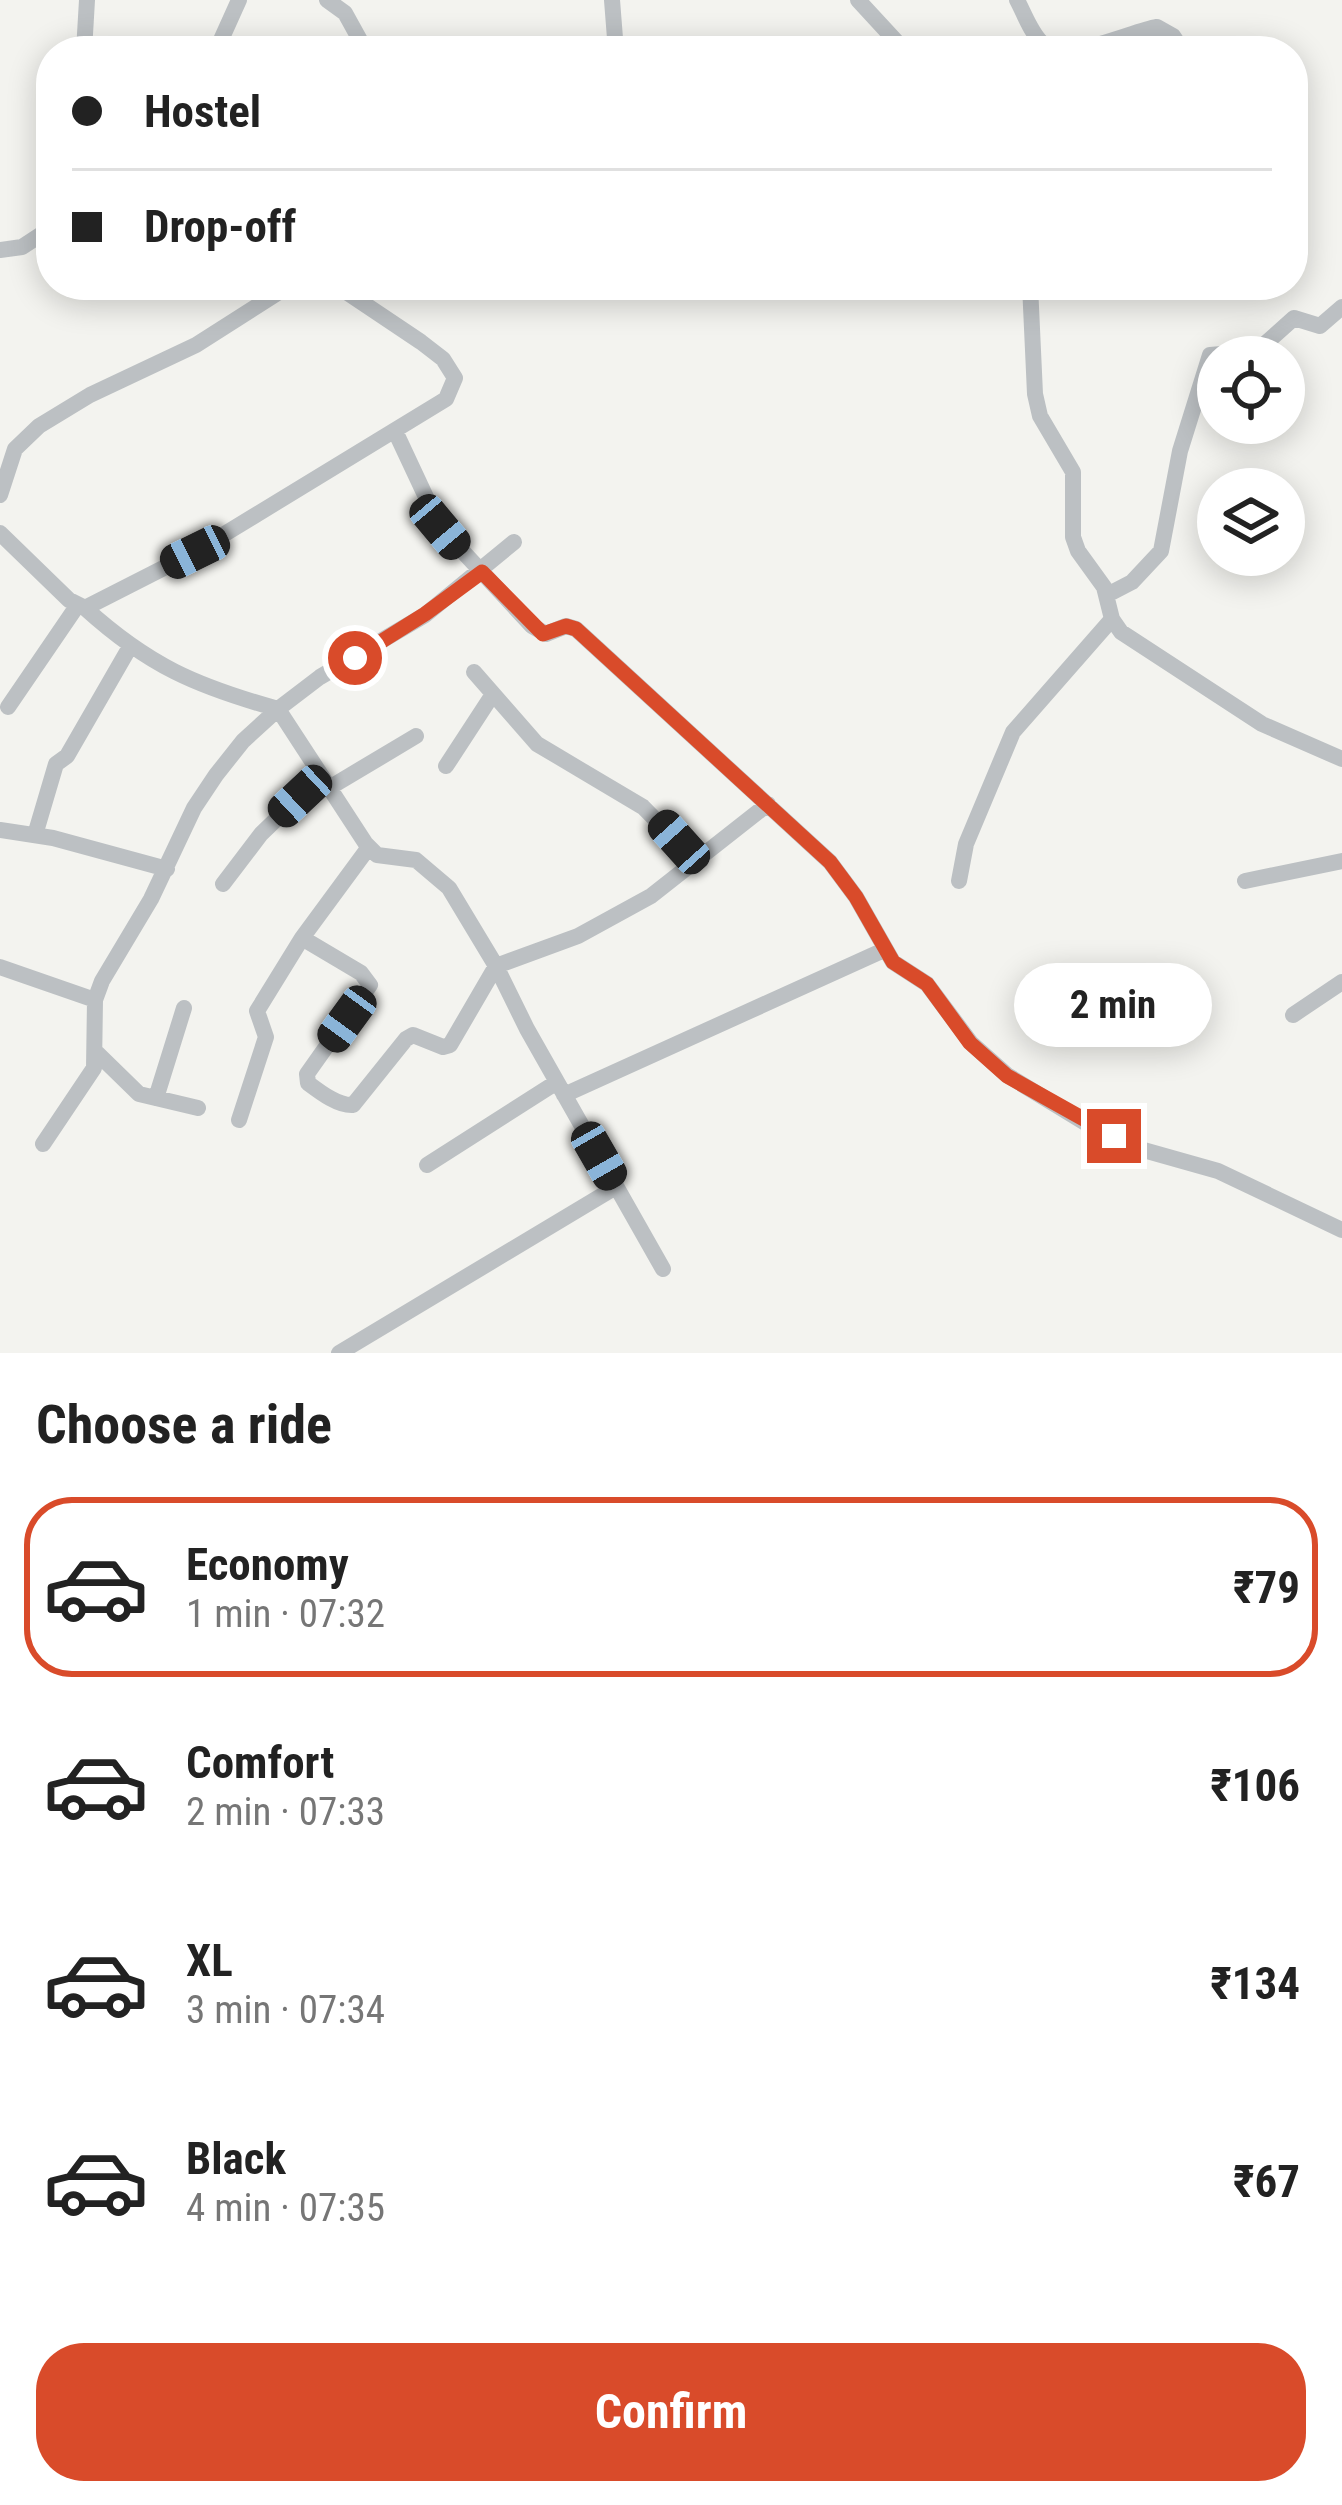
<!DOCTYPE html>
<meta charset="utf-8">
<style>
:root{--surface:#fff;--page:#f2f2f2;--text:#222;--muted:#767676;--line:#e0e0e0;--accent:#d94b2a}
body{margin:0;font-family:"Roboto Condensed",sans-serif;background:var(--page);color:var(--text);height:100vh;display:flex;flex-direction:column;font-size:45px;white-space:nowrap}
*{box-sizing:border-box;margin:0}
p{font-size:39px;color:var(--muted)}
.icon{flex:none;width:66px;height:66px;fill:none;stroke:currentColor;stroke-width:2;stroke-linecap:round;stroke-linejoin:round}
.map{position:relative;height:1353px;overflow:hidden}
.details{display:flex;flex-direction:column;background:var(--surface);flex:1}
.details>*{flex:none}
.top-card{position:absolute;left:36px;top:36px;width:1272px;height:264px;border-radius:48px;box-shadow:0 6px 30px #0003;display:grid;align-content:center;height:264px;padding:0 36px;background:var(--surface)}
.controls{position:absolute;left:1197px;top:336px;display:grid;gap:24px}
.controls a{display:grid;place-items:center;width:108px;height:108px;border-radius:50%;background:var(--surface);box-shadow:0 6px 30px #0003;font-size:60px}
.end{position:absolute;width:54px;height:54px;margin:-27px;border:15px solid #d94b2a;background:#fff;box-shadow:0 0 0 6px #fff}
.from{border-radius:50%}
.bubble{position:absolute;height:84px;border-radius:42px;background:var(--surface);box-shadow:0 6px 30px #0003;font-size:39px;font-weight:700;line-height:84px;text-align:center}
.car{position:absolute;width:36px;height:72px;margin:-36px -18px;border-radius:15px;box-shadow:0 0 9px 3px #0007;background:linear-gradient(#222 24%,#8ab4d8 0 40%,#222 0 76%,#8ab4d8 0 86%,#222 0)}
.top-card b{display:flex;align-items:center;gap:42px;height:114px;font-size:45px}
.top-card b+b{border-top:3px solid var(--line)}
.top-card i{width:30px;height:30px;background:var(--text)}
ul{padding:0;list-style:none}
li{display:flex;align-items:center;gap:36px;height:180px;margin:0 24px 18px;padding:0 12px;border:6px solid transparent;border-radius:48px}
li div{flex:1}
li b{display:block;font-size:45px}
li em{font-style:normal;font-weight:700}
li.current{border-color:var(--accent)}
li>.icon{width:108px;height:108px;stroke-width:1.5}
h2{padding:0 36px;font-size:54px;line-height:144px}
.action{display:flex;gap:24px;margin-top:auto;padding:24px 36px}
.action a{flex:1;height:138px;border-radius:48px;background:var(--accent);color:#fff;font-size:48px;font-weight:700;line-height:138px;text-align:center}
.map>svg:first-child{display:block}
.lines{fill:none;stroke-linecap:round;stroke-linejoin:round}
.minor{stroke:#bcc0c3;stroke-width:16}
.route{stroke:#d94b2a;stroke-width:15}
</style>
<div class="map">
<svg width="1342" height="1353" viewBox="0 0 1342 1353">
<rect width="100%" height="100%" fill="#f3f3ef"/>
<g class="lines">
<!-- minor -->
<path class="minor" d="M 327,0 L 345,13 L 366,51
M 612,0 L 616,51
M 858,0 L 905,51
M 1017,0 C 1024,13 1031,33 1042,43 C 1066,64 1129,32 1157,27 L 1173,36 L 1183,51
M 84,51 L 87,0
M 216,51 L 239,0
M 0,250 L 22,247 L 51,228
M 1030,285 L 1035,394 L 1040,416 L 1073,472 L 1073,537 L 1078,551 L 1104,587 L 1112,619 L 1121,632 L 1262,724 L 1342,759
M 396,433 L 440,527 L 532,626 L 546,634 L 566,626 L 576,629 L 830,862 L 856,897 L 893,962 L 927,984 L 971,1043 L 1007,1075 L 1087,1124 L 1140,1149 L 1218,1171 L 1342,1230
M 0,495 L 15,449 L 39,426 L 90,395 L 196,345 L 290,285
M 0,533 L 69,600 L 85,608 L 195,552 L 446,399 L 455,378 L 443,359 L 421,342 L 336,285
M 1107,595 L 1132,582 L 1161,551 L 1180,451 L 1210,355 L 1257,351 L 1294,318 L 1320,326 L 1342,307
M 85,608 C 149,666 196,686 278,709 L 366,844 L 377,855 L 416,860 L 449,888 L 496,966 L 527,1029 L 663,1269
M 474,672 L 537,744 L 643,807 L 696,861
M 8,707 L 77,606
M 446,766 L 493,694
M 329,788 L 416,736
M 0,830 L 53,838 L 167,869
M 35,835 L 56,764 L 67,756 L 131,645
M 959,881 L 966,844 L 1013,732 L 1112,619
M 1245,881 L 1342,861
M 223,884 L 261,834 L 321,776
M 302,938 L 361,973 L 370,985 L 307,1074 L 308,1083 C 320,1092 338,1106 353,1105 L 406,1039 L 413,1035 L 443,1047 L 450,1045 L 496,966 L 578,936 L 651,896 L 768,804
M 0,967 L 95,1000
M 1293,1015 L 1342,982
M 97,1053 L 139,1094 L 198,1108
M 564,1095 L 884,950
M 156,1098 L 184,1008
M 239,1120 L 266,1037 L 257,1011 L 302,938 L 369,847
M 43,1144 L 94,1068 L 95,1000 L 102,981 L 151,899 L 194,808 L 216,775 L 243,741 L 278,709 L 320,677 L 425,615 L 514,542
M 427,1165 L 557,1082
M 339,1353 L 616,1187"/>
</g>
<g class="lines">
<!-- route -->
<path class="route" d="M 355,658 L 425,614 L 482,572 L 543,634 L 566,626 L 576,629 L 830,862 L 856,897 L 893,962 L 927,984 L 970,1043 L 1007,1076 L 1114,1136"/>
</g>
</svg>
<div class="controls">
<a><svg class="icon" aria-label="locate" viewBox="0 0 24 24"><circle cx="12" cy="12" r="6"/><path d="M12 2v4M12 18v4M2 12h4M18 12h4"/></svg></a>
<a><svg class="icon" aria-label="layers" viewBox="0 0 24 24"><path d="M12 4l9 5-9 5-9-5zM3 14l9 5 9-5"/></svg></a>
</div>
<i class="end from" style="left:355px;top:658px"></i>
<i class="end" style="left:1114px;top:1136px"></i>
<div class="bubble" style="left:1014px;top:963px;width:198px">2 min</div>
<i class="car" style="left:440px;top:527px;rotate:140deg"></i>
<i class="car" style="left:195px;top:552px;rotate:244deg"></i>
<i class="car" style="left:300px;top:796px;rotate:227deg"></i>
<i class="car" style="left:679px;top:842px;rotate:318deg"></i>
<i class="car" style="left:347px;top:1019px;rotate:216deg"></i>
<i class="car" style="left:599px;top:1156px;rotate:150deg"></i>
<div class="top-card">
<b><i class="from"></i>Hostel</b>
<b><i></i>Drop-off</b>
</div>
</div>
<section class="details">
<h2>Choose a ride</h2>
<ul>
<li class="current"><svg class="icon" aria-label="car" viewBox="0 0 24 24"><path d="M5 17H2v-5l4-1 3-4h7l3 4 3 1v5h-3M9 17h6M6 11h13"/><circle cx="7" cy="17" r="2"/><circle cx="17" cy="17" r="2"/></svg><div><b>Economy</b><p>1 min · 07:32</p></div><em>₹79</em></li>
<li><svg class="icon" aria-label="car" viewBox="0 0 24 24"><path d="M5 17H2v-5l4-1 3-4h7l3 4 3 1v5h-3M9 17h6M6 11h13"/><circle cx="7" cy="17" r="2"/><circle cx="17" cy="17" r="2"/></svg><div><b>Comfort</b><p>2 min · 07:33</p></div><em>₹106</em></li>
<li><svg class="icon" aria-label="car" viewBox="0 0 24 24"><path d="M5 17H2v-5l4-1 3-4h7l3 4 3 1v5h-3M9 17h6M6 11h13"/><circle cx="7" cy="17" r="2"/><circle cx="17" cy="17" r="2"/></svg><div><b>XL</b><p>3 min · 07:34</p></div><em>₹134</em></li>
<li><svg class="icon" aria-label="car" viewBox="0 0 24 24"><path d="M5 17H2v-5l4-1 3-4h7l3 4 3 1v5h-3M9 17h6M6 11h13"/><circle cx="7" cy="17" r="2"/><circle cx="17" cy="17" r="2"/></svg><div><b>Black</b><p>4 min · 07:35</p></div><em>₹67</em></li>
</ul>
<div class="action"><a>Confirm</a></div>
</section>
